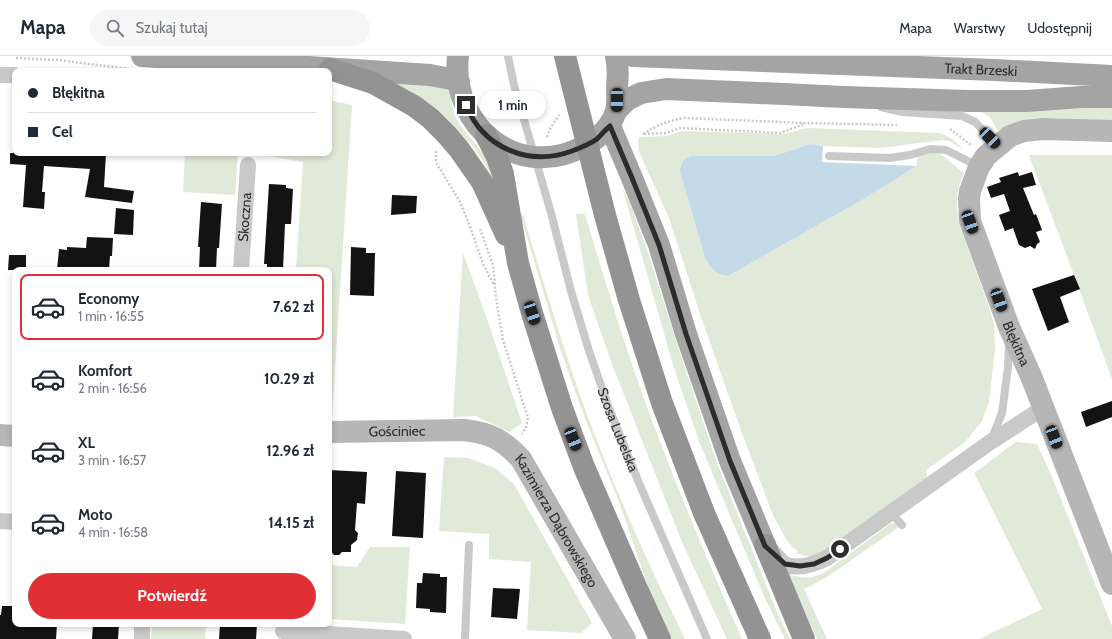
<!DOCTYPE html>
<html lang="pl">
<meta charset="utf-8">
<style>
:root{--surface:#fff;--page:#f6f6f7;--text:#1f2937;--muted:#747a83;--line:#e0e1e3;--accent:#e03036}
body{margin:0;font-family:Cabin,sans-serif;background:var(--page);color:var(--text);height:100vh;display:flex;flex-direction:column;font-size:15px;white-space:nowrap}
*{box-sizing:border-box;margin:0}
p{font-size:13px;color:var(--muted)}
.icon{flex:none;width:22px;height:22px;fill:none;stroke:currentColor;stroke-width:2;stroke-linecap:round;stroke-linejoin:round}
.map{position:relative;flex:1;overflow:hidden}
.sheet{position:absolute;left:12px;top:211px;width:320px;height:360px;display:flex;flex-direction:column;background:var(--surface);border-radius:8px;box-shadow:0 2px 6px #0003}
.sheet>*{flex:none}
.hud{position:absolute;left:12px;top:12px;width:320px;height:88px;border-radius:8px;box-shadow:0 2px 6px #0003;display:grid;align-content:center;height:88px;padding:0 16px;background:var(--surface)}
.end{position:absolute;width:18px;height:18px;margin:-9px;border:5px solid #2c2c2c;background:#fff;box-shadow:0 0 0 2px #fff}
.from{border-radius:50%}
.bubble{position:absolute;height:28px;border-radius:14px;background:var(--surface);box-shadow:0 2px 6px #0003;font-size:13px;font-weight:700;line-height:28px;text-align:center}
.car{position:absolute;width:12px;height:24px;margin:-12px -6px;border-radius:5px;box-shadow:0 0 3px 1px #0007;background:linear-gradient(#222 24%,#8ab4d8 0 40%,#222 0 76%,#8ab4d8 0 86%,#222 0)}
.hud b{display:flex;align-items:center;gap:14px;height:38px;font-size:15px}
.hud b+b{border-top:1px solid var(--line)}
.hud i{width:10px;height:10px;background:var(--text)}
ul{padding:7px 0 0;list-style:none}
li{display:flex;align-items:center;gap:12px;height:66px;margin:0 8px 6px;padding:0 8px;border:2px solid transparent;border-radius:8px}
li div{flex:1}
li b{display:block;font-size:15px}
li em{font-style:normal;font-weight:700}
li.current{border-color:var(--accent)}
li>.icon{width:36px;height:36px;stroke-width:1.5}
.action{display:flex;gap:8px;margin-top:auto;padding:8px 16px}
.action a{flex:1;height:46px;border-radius:24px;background:var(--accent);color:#fff;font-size:16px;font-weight:700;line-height:46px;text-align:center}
header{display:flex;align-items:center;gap:24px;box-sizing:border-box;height:56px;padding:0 20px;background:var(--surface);border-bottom:1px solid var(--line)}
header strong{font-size:19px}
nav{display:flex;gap:22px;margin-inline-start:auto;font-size:14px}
.search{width:280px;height:36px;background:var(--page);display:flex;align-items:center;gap:10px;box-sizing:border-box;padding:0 14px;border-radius:22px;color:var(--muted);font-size:15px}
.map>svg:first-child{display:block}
.green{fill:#e1e9d9}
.water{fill:#c5dae9}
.building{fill:#131313}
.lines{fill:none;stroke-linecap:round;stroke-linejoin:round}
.path{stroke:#c9c9c9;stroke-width:2.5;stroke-dasharray:2 2;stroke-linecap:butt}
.lane{stroke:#c9c9c9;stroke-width:8}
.street{stroke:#c9c9c9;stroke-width:16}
.secondary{stroke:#b6b6b6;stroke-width:22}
.primary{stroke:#a4a4a4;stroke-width:22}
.highway{stroke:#939393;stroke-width:22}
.route{stroke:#2c2c2c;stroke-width:5}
.labels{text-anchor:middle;stroke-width:4;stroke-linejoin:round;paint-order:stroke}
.street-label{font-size:14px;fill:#2c2c2c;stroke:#fff}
</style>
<header>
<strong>Mapa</strong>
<div class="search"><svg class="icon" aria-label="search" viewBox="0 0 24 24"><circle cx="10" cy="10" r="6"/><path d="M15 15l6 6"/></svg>Szukaj tutaj</div>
<nav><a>Mapa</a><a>Warstwy</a><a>Udostępnij</a></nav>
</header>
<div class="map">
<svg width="1112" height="583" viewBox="0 0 1112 583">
<rect width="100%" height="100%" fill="#fff"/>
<!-- green -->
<path class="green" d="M 386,22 L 451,32 L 451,44 L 454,58 L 460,69 L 488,104 L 499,126 L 493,124 L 485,108 L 473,90 L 458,75 L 436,54 L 412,36 Z
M 329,44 L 352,49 L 332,361 L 329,361 L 329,214 L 296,214 L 303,106 L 263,99 L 259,97 L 329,97 Z
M 1112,44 L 1112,68 C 1086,65 1056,60 1030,63 C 1018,65 1009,71 997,75 C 992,61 989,59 975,54 Z
M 808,72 L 938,77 C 950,79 956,86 964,94 L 949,85 L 942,84 L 881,92 L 823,90 L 810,88 L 774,100 L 691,100 L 680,109 L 680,116 L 705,202 L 728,220 L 862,144 L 917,110 C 917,107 916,104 918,101 C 922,97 933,96 939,98 C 945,100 957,112 964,117 L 959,130 L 957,141 L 957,154 L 959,168 L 988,248 L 994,269 L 995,293 L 989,346 L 982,365 L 965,386 L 926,414 L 927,419 L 926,423 L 829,493 C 815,500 812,503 796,497 L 798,495 L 792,491 L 786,483 L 773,459 L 742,377 L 701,261 L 669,162 L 640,98 C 638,92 638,87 639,81 L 667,80 L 681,75 L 785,78 L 802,73 Z
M 185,97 L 238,97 L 235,139 L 183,136 Z
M 1029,99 L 1112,99 L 1112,323 L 1074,219 Z
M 622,131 L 630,147 L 647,194 L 687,318 L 717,407 L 777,556 L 790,583 L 785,583 L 765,542 L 725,448 L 699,385 L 674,312 Z
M 522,156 C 543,224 563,293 588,361 C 616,436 649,510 685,583 L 671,583 L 652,542 L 621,451 L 581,352 L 560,292 L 521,161 Z
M 576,158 L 585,158 C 608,236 632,313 661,388 C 686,454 714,519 742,583 L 727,583 L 682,486 L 612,308 L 588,239 Z
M 463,197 L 484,254 L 522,367 L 509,376 L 476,360 L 453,361 Z
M 1016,386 L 1037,388 L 1050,416 L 1112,570 L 1112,583 L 979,583 L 1042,553 L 974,417 Z
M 444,401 L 468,402 L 495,412 L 514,428 L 592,567 L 581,577 L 527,574 L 531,506 L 489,503 L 489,478 L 439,475 Z
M 893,467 L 897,468 L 899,471 L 827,521 L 804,533 L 827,583 L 817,583 L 786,519 L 788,518 C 803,523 811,523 825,516 L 890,468 Z
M 370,491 L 410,491 L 405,568 L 329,563 L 329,509 L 357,511 Z
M 152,568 L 206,568 L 205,583 L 151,583 Z"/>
<!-- water -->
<path class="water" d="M 810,88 L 823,90 L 822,106 L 917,110 L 862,144 L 728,220 C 715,218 711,213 705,202 L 680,116 C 680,106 683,104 691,100 L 774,100 Z"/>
<!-- building -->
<path class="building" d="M 10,97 L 106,97 L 104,131 L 134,135 L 132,147 L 85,141 L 90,113 L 44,110 L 42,136 L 45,136 L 44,153 L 23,151 L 26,109 L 10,108 Z
M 1018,116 L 1019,120 L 1032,116 L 1036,129 L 1023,132 L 1034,159 L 1036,158 L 1042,174 L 1036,176 L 1040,186 L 1037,188 L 1035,193 L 1030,190 L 1025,192 L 1019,189 L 1013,172 L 1005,175 L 999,159 L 1010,155 L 1004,138 L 991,142 L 987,131 L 1001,126 L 999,122 Z
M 269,128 L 286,129 L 286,132 L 293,133 L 291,168 L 285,168 L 283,214 L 267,214 L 267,208 L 264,208 Z
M 392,139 L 417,140 L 416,157 L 391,159 Z
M 201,146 L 222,148 L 219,192 L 217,192 L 216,214 L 199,214 L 200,191 L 198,191 Z
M 116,152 L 134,154 L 133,179 L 114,178 Z
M 87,181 L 113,182 L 112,200 L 110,200 L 109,214 L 57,214 L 59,193 L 67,194 L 67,191 L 86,192 Z
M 351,191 L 366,192 L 366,197 L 375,197 L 374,240 L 350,239 Z
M 9,199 L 26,199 L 26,214 L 8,214 Z
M 1074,219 L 1080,233 L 1060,241 L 1069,266 L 1048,275 L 1032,233 Z
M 1112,345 L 1112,361 L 1086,371 L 1081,356 Z
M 329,414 L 367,416 L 365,448 L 357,447 L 355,474 L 358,477 L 357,484 L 351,489 L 351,496 L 342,496 L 339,499 L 334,499 L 329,493 Z
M 396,415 L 426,417 L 423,482 L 392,480 Z
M 423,517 L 440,518 L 440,521 L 447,521 L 446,557 L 430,556 L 430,553 L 416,552 L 417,527 L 422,527 Z
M 493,532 L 520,533 L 517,563 L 491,561 Z
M 2,550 L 15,550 L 15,568 L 57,568 L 56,583 L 0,583 L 0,559 L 1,559 Z
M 93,568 L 119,568 L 118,583 L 92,583 Z
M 220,568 L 257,568 L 256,583 L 219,583 Z"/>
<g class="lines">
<!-- path -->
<path class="path" d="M 16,2 L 57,4 L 129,13
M 950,73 L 971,89
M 643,78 C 658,69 667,65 684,62 L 805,67 L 897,69
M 644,78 L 667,77 L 680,72 L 780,77 L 804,68
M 547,81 L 550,73 L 559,59
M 436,95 L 436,106 L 460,146 L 468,165 L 483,208 L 494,229
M 480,173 L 493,209 L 496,242 L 503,284 L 528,362 L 526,371 L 522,378"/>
<!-- lane -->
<g class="lane">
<path id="s1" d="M 508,0 L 514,29 L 551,157 L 571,235 L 589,295 L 609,352 L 639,427 L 707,583"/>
<path d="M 881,51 L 902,56 L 962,60 L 975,66 L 998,89"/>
<path d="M 829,100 L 889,102 L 910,99 L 930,93 L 946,94 L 978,110"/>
<path d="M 992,382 L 1002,357 L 1008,311 L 1009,288"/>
<path d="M 891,457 L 902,469"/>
<path d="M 465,583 L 469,489"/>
</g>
<!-- street -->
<g class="street">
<path d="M 0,19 L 14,19"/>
<path id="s2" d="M 241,214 L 248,109"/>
<path d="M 0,465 L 15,466"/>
<path d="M 770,493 C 774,497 782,507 786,509 C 799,513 815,508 827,502 L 989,387 L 1043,352"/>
<path d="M 283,575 L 404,583"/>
<path d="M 142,583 L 142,568"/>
</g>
<!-- secondary -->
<g class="secondary">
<path id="s3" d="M 1112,75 L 1043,73 L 1024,75 L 1010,80 L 986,100 L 979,111 L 970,135 L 969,143 L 970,165 L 1009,271 L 1031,320 L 1112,528"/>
<path id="s4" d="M 329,376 L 464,374 C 491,377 503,384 521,403 L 625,583"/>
<path d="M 0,379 L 15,380"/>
</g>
<!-- primary -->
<g class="primary">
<path d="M 142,0 L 430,19 L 451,23 L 459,26"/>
<path d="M 458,0 C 450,71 519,126 584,90 C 599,82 611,71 616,55 C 618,48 617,38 617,30 C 618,21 618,10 616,0"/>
<path id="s5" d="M 633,0 L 995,14 L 1112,20"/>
<path d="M 617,54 L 627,44 L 641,37 L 666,33 L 784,38 L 843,41 L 968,45 L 1027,45 L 1081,41 L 1112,41"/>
<path d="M 610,70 L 632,122 L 659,189 L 686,278 L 730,405 L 765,489"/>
</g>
<!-- highway -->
<path class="highway" d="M 565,0 L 605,159 L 629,244 L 662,347 L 704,457 L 760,583
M 330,13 L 373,27 L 414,50 L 430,62 L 447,79 L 459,93 L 482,126 L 506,179
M 486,79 L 497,101 L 503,118 L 518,207 L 532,257 L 562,352 L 584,411 L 637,533 L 660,583
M 765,489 L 804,583"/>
</g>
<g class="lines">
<!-- route -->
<path class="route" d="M 466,49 C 483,92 529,111 572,95 C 580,92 590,88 597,83 C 601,79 605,74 610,70 L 632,122 L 659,189 L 686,278 L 730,405 L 765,490 L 785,508 L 800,510 L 814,508 L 827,502 L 840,493"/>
</g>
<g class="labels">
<!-- street labels -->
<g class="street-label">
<text dy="5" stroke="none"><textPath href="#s5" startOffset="348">Trakt Brzeski</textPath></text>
<text dy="5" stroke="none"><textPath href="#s2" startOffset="53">Skoczna</textPath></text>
<text dy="5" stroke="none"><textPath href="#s3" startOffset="334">Błękitna</textPath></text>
<text dy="5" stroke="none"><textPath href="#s1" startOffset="390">Szosa Lubelska</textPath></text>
<text dy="5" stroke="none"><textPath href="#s4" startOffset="68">Gościniec</textPath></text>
<text dy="5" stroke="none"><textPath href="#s4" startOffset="272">Kazimierza Dąbrowskiego</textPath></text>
</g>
</g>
</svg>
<i class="end from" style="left:840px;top:493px"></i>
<i class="end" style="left:466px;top:49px"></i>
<div class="bubble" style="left:480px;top:35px;width:66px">1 min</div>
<i class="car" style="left:617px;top:44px;rotate:181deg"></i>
<i class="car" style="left:990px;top:82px;rotate:136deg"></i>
<i class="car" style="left:970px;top:166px;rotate:160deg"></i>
<i class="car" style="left:999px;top:244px;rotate:160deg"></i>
<i class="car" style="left:532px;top:257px;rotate:162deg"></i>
<i class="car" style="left:1054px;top:381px;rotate:159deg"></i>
<i class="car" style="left:573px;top:383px;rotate:158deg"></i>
<div class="hud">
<b><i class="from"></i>Błękitna</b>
<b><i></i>Cel</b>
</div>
<section class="sheet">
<ul>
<li class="current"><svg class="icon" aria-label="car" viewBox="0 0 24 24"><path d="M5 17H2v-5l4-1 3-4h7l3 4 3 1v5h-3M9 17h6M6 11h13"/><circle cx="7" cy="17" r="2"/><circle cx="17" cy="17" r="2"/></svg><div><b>Economy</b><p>1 min · 16:55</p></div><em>7.62 zł</em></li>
<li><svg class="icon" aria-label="car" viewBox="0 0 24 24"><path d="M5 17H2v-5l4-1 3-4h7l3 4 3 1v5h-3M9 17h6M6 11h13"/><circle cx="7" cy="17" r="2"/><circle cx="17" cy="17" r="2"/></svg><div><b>Komfort</b><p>2 min · 16:56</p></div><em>10.29 zł</em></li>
<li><svg class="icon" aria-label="car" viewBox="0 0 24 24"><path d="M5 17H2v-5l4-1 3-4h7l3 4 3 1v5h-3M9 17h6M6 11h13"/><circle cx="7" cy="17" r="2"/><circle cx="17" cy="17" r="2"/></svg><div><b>XL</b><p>3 min · 16:57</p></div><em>12.96 zł</em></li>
<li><svg class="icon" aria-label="car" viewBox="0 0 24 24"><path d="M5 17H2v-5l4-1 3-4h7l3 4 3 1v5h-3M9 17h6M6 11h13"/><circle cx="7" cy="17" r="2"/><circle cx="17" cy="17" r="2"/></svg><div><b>Moto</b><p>4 min · 16:58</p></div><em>14.15 zł</em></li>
</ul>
<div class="action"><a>Potwierdź</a></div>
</section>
</div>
